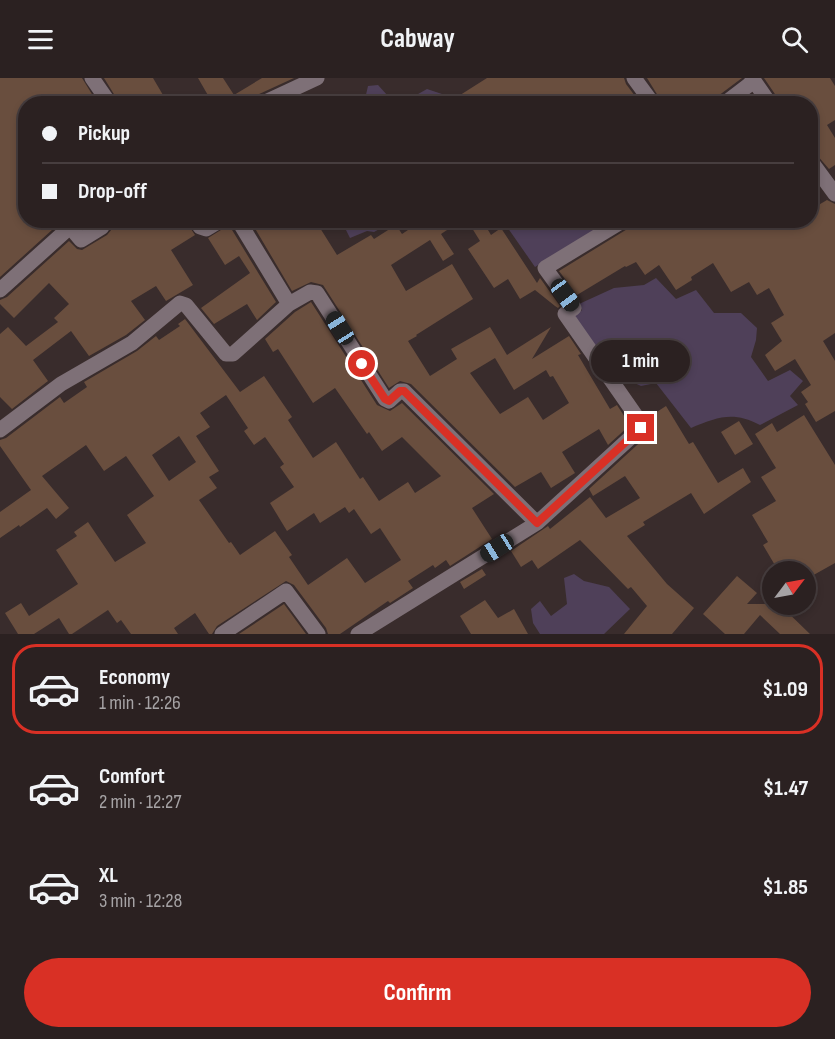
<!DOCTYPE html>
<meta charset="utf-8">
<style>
:root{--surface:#2b2121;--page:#372e2e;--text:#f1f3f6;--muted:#a6a3a5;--line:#473e3f;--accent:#d93025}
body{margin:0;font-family:"Sofia Sans Condensed",sans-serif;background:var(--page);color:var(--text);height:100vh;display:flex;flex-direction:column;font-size:22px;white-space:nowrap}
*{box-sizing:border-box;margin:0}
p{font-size:20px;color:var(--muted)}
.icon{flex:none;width:33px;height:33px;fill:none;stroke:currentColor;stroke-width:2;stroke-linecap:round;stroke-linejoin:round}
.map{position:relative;height:556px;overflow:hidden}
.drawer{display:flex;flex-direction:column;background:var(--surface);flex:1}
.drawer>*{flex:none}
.guide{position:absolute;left:18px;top:18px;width:800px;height:132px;border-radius:24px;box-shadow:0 3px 9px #0003,0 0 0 2px var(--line);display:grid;align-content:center;height:132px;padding:0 24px;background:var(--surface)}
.needle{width:39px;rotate:58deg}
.controls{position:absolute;left:762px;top:483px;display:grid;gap:12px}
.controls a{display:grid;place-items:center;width:54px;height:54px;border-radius:50%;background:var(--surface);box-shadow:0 3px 9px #0003,0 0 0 2px var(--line);font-size:30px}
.end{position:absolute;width:27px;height:27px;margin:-14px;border:8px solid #d93025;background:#fff;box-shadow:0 0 0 3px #fff}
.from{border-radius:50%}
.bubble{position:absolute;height:42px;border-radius:21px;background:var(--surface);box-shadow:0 3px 9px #0003,0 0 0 2px var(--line);font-size:20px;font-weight:700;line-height:42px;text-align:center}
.car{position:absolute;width:18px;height:36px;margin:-18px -9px;border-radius:8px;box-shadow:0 0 4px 2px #0007;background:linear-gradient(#222 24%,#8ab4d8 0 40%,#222 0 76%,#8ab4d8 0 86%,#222 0)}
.guide b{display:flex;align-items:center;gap:21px;height:57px;font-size:22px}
.guide b+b{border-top:2px solid var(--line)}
.guide i{width:15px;height:15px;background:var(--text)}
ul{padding:10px 0 0;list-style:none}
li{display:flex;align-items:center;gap:18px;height:90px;margin:0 12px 9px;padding:0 12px;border:3px solid transparent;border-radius:24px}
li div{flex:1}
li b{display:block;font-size:22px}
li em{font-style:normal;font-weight:700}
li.on{border-color:var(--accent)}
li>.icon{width:54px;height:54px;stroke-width:1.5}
.cta{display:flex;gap:12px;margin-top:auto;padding:12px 24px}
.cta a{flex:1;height:69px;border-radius:36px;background:var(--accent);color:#fff;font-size:24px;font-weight:700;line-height:69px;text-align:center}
header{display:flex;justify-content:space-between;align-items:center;height:78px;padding:0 24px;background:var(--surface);font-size:27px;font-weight:700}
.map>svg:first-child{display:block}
.water{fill:#4f4059}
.building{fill:#694e3e;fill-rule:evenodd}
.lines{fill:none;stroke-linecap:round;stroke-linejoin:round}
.minor{stroke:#7e7077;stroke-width:15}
.route{stroke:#d93025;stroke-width:8}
</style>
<header><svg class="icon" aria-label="menu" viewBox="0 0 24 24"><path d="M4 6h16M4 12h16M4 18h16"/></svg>Cabway<svg class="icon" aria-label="search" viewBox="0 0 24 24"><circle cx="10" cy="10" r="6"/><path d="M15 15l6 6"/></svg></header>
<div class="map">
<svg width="835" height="556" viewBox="0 0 835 556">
<rect width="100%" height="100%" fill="#392c2c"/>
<!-- water -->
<path class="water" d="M 378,7 L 388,18 L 404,24 L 427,11 L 448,18 L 453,25 L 370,25 L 365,21 L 368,8 Z
M 344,143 L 344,142 L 394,143 L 374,154 L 367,153 L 350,160 L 343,146 Z
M 503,143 L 607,143 L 590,156 L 535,189 Z
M 656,200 L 676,221 L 696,212 L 714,235 L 741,235 L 757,250 L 756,262 L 751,279 L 768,303 L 790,292 L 803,303 L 790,318 L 798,327 L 760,347 C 733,333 718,339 691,350 L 656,305 L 641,308 L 626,301 L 619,304 L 574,238 L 582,232 L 579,226 L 614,210 L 644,207 Z
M 574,496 L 584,503 L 609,509 L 630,531 L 604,556 L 540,556 L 533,545 L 531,531 L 540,523 L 551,538 L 567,526 L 564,500 Z"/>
<!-- building -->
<path class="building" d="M 0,0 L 82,0 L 98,26 L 26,26 L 26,142 L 63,142 L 0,199 Z
M 104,0 L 153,0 L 163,17 L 157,21 L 160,26 L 120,26 Z
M 198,0 L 223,0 L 234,17 L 262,0 L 294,0 L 257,17 L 251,26 L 213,26 Z
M 487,0 L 624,0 L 626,6 L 641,26 L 446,26 Z
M 647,0 L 742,0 L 718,18 L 714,26 L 663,26 Z
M 764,0 L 830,0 L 835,8 L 835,42 L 827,47 L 835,60 L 835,87 L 829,91 L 810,69 L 810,26 L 796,26 L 790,16 L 779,22 Z
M 827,122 L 835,126 L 835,255 L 823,263 L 835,283 L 835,333 L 816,344 L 805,326 L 808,324 L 801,314 L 811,307 L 795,281 L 775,293 L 765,277 L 782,263 L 771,245 L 784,237 L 769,210 L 757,217 L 749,204 L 731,214 L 713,185 L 691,199 L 692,202 L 676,212 L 659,187 L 645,197 L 636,184 L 626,189 L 625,188 L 577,217 L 559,193 L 629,150 L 634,142 L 810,142 L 810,132 Z
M 112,142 L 185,142 L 195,157 L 171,172 L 193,207 L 166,223 L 156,208 L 131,223 L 145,242 L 126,257 L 89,278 L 71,253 L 33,282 L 48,303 L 12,331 L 0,319 L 0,256 L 8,249 L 26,268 L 58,244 L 54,240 L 69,226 L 49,205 L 14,240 L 0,226 L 0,222 L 7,219 L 69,163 L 77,171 L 82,172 L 107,157 L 112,151 Z
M 250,142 L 315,142 L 337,177 L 371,157 L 374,161 L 396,147 L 402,156 L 423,142 L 462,142 L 441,156 L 454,176 L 443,183 L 430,162 L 391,187 L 406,213 L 452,186 L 473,221 L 416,257 L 417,258 L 408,263 L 430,298 L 457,281 L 451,271 L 490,249 L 507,277 L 551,249 L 532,281 L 569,258 L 581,276 L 578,277 L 610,331 L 617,327 L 630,347 L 608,367 L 599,351 L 562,374 L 575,395 L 551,410 L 541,394 L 515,409 L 411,306 L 400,303 L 389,310 L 323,207 L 311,204 L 292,213 ZM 495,280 L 514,312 L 546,292 L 550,299 L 553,298 L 569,325 L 543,342 L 528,319 L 500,336 L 470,295 Z
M 467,142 L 482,142 L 491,157 L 501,150 L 537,205 L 540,200 L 560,228 L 558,230 L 555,228 L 535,212 L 520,221 L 508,201 L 494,210 L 468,171 L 480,163 Z
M 229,147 L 276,224 L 257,242 L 247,226 L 214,246 L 201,230 L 250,195 L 239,178 L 225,187 L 208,160 Z
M 311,224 L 377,327 L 390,333 L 402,325 L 494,416 L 472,430 L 492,461 L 450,488 L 446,482 L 435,490 L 433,487 L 408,503 L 413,510 L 390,525 L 388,523 L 340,556 L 328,556 L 326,550 L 294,507 L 286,503 L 217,548 L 212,556 L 209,556 L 195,535 L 174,550 L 178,556 L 131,556 L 121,542 L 117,545 L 108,532 L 72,556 L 69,556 L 59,540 L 34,556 L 18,556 L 5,535 L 21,525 L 29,538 L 78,506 L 56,472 L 77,458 L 74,454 L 88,444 L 115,484 L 146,465 L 127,437 L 154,418 L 126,378 L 104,393 L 86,367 L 42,398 L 69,430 L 56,441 L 47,430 L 20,449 L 19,447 L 0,460 L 0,434 L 31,412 L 0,368 L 0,362 L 6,360 L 60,319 L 64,325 L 87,309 L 84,304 L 137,273 L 156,258 L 159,262 L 180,248 L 178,246 L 185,241 L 240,314 L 264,298 L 292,339 L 288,342 L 313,380 L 336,364 L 360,401 L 363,399 L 379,423 L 408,404 L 415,415 L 441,398 L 402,359 L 382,373 L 369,354 L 367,356 L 335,310 L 313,325 L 278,271 L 273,274 L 265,261 L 295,234 ZM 226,317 L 248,350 L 244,353 L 254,367 L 265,359 L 284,386 L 280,389 L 294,409 L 270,425 L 287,453 L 314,435 L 320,445 L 345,429 L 349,435 L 354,431 L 371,456 L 380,450 L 401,482 L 365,505 L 347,480 L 308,507 L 289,479 L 292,477 L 275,453 L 240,477 L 231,464 L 229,465 L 199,422 L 217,410 L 209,399 L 219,393 L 196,358 L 210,349 L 200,335 ZM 179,358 L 196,384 L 169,403 L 152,377 Z
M 666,328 L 689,366 L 693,364 L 718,405 L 743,390 L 751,404 L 704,436 L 691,415 L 643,444 L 645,447 L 627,458 L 667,506 L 694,530 L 672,556 L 624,556 L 647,528 L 631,509 L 628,511 L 580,462 L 538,491 L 532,482 L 521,489 L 511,473 L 548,448 L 550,451 L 590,419 L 606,440 L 640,420 L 625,398 L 593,418 L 589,411 L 648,357 L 651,350 L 649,339 Z
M 804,337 L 835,387 L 835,485 L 810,499 L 807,494 L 779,494 L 763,467 L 768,464 L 752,437 L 776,423 L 761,399 L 776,390 L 755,356 L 772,345 L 777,354 Z
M 739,343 L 753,366 L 735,377 L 721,354 Z
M 482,491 L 486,497 L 464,511 L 460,504 Z
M 737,498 L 757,515 L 747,526 L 779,526 L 810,556 L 780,556 L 760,537 L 744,556 L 725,556 L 703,536 Z
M 485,522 L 498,540 L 514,531 L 528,556 L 471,556 L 460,538 Z
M 284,526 L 306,556 L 239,556 Z"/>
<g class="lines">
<!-- minor -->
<path class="minor" d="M 92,0 L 110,26
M 634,0 L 653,26
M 752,0 L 770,26
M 261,26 L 317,0
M 724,26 L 754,3
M 810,82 L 835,116
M 195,142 L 200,149 L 206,151 L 221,142
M 238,142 L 289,226 L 310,214 L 317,215 L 385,321 L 389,323 L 400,313 L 404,313 L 537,445 L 641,350 L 641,345 L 565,236 L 574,230 L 545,190 L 624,142
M 0,212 L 70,149 L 81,162 L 102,149 L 103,147 L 100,142
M 0,352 L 61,306 L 132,265 L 180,225 L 186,227 L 226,276 L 233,276 L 289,226
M 222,556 L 286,513 L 318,556
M 358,556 L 537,445"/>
</g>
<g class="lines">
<!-- route -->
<path class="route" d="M 362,286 L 385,321 L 389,323 L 400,313 L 404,313 L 537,445 L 641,350"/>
</g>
</svg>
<div class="controls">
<a><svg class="needle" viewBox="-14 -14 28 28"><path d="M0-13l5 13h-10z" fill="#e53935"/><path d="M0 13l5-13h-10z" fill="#a6a3a5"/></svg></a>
</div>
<i class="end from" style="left:362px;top:286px"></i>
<i class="end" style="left:641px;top:350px"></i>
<div class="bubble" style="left:591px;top:262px;width:99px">1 min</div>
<i class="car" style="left:565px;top:217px;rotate:144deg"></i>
<i class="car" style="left:340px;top:250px;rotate:328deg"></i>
<i class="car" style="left:497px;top:470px;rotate:238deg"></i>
<div class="guide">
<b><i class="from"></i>Pickup</b>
<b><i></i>Drop-off</b>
</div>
</div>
<section class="drawer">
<ul>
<li class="on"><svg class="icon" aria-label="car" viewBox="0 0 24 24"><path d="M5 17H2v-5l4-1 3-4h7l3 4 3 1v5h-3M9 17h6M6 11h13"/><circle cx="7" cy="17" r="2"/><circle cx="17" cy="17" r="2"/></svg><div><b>Economy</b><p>1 min · 12:26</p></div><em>$1.09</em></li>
<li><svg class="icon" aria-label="car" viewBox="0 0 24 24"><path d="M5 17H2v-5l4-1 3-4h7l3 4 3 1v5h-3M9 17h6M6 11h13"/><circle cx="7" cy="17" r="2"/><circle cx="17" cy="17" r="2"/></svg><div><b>Comfort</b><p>2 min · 12:27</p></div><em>$1.47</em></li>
<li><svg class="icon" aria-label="car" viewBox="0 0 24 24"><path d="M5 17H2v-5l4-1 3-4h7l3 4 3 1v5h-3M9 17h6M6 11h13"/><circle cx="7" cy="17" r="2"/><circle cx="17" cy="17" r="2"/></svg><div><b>XL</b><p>3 min · 12:28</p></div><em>$1.85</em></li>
</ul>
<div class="cta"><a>Confirm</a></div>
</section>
